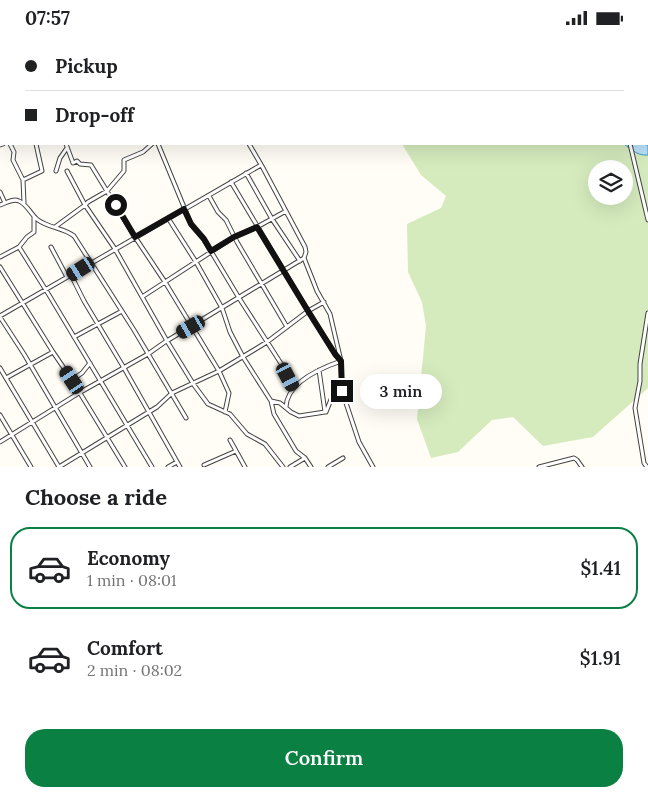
<!DOCTYPE html>
<meta charset="utf-8">
<style>
:root{--surface:#fff;--page:#f6f6f6;--text:#202124;--muted:#757577;--line:#e0e0e0;--accent:#0b8043}
body{margin:0;font-family:Lora,serif;background:var(--page);color:var(--text);height:100vh;display:flex;flex-direction:column;font-size:19px;white-space:nowrap}
*{box-sizing:border-box;margin:0}
p{font-size:16px;color:var(--muted)}
.icon{flex:none;width:28px;height:28px;fill:none;stroke:currentColor;stroke-width:2;stroke-linecap:round;stroke-linejoin:round}
.map{position:relative;height:432px;overflow:hidden}
.panel{display:flex;flex-direction:column;background:var(--surface);flex:1}
.panel>*{flex:none}
.hud{position:absolute;left:0px;top:0px;width:649px;height:110px;box-shadow:0 5px 20px #0002;display:grid;align-content:center;height:110px;padding:0 25px;background:var(--surface)}
.buttons{position:absolute;left:588px;top:125px;display:grid;gap:10px}
.buttons a{display:grid;place-items:center;width:45px;height:45px;border-radius:50%;background:var(--surface);box-shadow:0 5px 20px #0002;font-size:25px}
.end{position:absolute;width:22px;height:22px;margin:-11px;border:6px solid #111;background:#fff;box-shadow:0 0 0 2px #fff}
.from{border-radius:50%}
.bubble{position:absolute;height:35px;border-radius:18px;background:var(--surface);box-shadow:0 5px 20px #0002;font-size:16px;font-weight:600;line-height:35px;text-align:center}
.car{position:absolute;width:15px;height:30px;margin:-15px -8px;border-radius:6px;box-shadow:0 0 4px 1px #0007;background:linear-gradient(#222 24%,#8ab4d8 0 40%,#222 0 76%,#8ab4d8 0 86%,#222 0)}
.hud b{display:flex;align-items:center;gap:18px;height:48px;font-size:19px}
.hud b+b{border-top:1px solid var(--line)}
.hud i{width:12px;height:12px;background:var(--text)}
ul{padding:0;list-style:none}
li{display:flex;align-items:center;gap:15px;height:82px;margin:0 10px 8px;padding:0 15px;border:2px solid transparent;border-radius:20px}
li div{flex:1}
li b{display:block;font-size:19px}
li em{font-style:normal;font-weight:600}
li.active{border-color:var(--accent)}
li>.icon{width:45px;height:45px;stroke-width:1.5}
h2{padding:0 25px;font-size:22px;line-height:60px}
.action{display:flex;gap:10px;margin-top:auto;padding:10px 25px}
.action a{flex:1;height:58px;border-radius:20px;background:var(--accent);color:#fff;font-size:20px;font-weight:600;line-height:58px;text-align:center}
.status{display:flex;justify-content:space-between;align-items:center;height:35px;padding:0 25px;background:var(--surface);direction:ltr}
.status svg{height:14px;fill:currentColor}
.map>svg:first-child{display:block}
.green{fill:#d5ebbd;fill-rule:evenodd}
.water{fill:#b9e0f7;stroke:#3f96cf}
.lines{fill:none;stroke-linecap:round;stroke-linejoin:round}
.street-casing{stroke:#444;stroke-width:5}
.street{stroke:#fff;stroke-width:3}
.route{stroke:#111;stroke-width:6}
</style>
<div class="status"><b>07:57</b><svg viewBox="0 0 49 12"><path d="M0 12V9h3v3zM5 12V6h3v6zM10 12V3h3v9zM15 12V0h3v12zM26 1h20v11H26zM47 4h2v5h-2z"/></svg></div>
<div class="map">
<svg width="648" height="432" viewBox="0 0 648 432">
<rect width="100%" height="100%" fill="#fffdf5"/>
<!-- green -->
<path class="green" d="M 244,0 L 323,0 L 324,1 L 243,1 Z
M 393,0 L 648,0 L 648,353 L 593,402 L 543,411 L 513,382 L 492,385 L 458,417 L 431,423 L 417,384 L 426,291 L 422,267 L 408,237 L 407,189 L 441,173 L 446,161 L 421,140 L 402,109 L 648,109 L 648,1 L 392,1 ZM 596,134 L 624,134 L 624,161 L 596,161 Z"/>
<!-- water -->
<path class="water" d="M 624,109 L 641,109 L 648,110 L 648,120 C 638,121 632,115 624,109 Z"/>
<g class="lines">
<defs>
<path id="street" d="M 17,0 L 17,1
M 80,0 L 80,1
M 100,0 L 100,1
M 339,0 L 342,1
M 47,1 L 50,0
M 123,1 L 125,0
M 188,1 L 191,0
M 0,23 L 1,23
M 0,29 L 1,32
M 0,46 L 1,45
M 0,84 L 1,84
M 10,109 L 14,117 L 13,125 L 23,145
M 66,109 L 73,128 L 77,126 L 80,129 L 91,130 L 135,202 L 165,247 L 219,336 L 229,358 L 225,377
M 158,109 L 191,189 L 203,203 L 239,263 L 282,330 L 294,353
M 249,109 L 263,133 L 305,212 L 306,217 L 304,223 L 317,256 L 330,279 L 341,326 L 342,356 L 359,407 L 373,432
M 630,109 L 648,185
M 0,110 L 3,109
M 56,136 L 60,123 L 67,113
M 67,136 L 85,170 L 115,214 L 167,306 L 194,350 L 208,369 L 230,379 L 247,399 L 265,409 L 283,432
M 246,138 L 272,184 L 300,226
M 231,147 L 308,276 L 335,319 L 341,326
M 0,157 L 5,168
M 209,161 L 218,177 L 226,185 L 237,207 L 287,292
M 24,168 L 23,145 L 42,136 L 36,109
M 0,170 C 6,168 13,163 19,166 C 27,169 31,180 38,185 C 49,193 64,193 74,201 L 134,295 L 186,383
M 168,183 L 196,227 L 222,273 L 230,297 L 243,322 L 271,366 L 280,368 L 291,377 L 299,381 L 325,377
M 55,192 L 85,170 L 88,167 L 107,156 L 124,136 L 124,125 L 143,117 L 152,109
M 19,212 L 49,260 L 152,432
M 51,212 L 67,242
M 0,222 L 19,212 L 27,202 L 34,197 L 34,181
M 0,232 L 53,317 L 72,345 L 125,432
M 71,240 L 84,266 L 124,333 L 180,432
M 142,262 L 234,202 L 257,192 L 286,176
M 0,281 L 261,130
M 0,282 L 24,319 L 90,432
M 74,302 L 122,276
M 0,333 L 59,432
M 319,335 L 325,377
M 6,343 L 53,317
M 72,345 L 82,338 L 90,328
M 271,366 L 274,379 L 296,416 L 305,423 L 311,432
M 286,372 C 287,347 321,333 341,326
M 326,377 L 334,357 L 342,356
M 0,380 L 31,432
M 230,405 L 245,432
M 0,407 L 79,358 L 148,319 L 165,307 L 304,223
M 204,430 L 236,416
M 59,432 L 157,372 L 172,358 L 219,336 L 254,315 L 267,307 L 308,276 L 324,267
M 168,432 L 177,427
M 290,432 L 305,423
M 328,432 L 343,423
M 539,432 L 574,423 L 577,425 L 582,432
M 647,432 L 644,428 L 635,373 L 640,346 L 640,329 L 648,278"/>
</defs>
<!-- street casing -->
<use href="#street" class="street-casing"/>
<!-- street -->
<use href="#street" class="street"/>
</g>
<g class="lines">
<!-- route -->
<path class="route" d="M 116,170 L 135,202 L 184,174 L 191,189 L 204,204 L 211,216 L 234,202 L 257,192 L 308,276 L 335,319 L 341,326 L 342,356"/>
</g>
</svg>
<div class="buttons">
<a><svg class="icon" aria-label="layers" viewBox="0 0 24 24"><path d="M12 4l9 5-9 5-9-5zM3 14l9 5 9-5"/></svg></a>
</div>
<i class="end from" style="left:116px;top:170px"></i>
<i class="end" style="left:342px;top:356px"></i>
<div class="bubble" style="left:360px;top:339px;width:82px">3 min</div>
<i class="car" style="left:81px;top:234px;rotate:238deg"></i>
<i class="car" style="left:191px;top:292px;rotate:240deg"></i>
<i class="car" style="left:288px;top:342px;rotate:152deg"></i>
<i class="car" style="left:72px;top:345px;rotate:326deg"></i>
<div class="hud">
<b><i class="from"></i>Pickup</b>
<b><i></i>Drop-off</b>
</div>
</div>
<section class="panel">
<h2>Choose a ride</h2>
<ul>
<li class="active"><svg class="icon" aria-label="car" viewBox="0 0 24 24"><path d="M5 17H2v-5l4-1 3-4h7l3 4 3 1v5h-3M9 17h6M6 11h13"/><circle cx="7" cy="17" r="2"/><circle cx="17" cy="17" r="2"/></svg><div><b>Economy</b><p>1 min · 08:01</p></div><em>$1.41</em></li>
<li><svg class="icon" aria-label="car" viewBox="0 0 24 24"><path d="M5 17H2v-5l4-1 3-4h7l3 4 3 1v5h-3M9 17h6M6 11h13"/><circle cx="7" cy="17" r="2"/><circle cx="17" cy="17" r="2"/></svg><div><b>Comfort</b><p>2 min · 08:02</p></div><em>$1.91</em></li>
</ul>
<div class="action"><a>Confirm</a></div>
</section>
